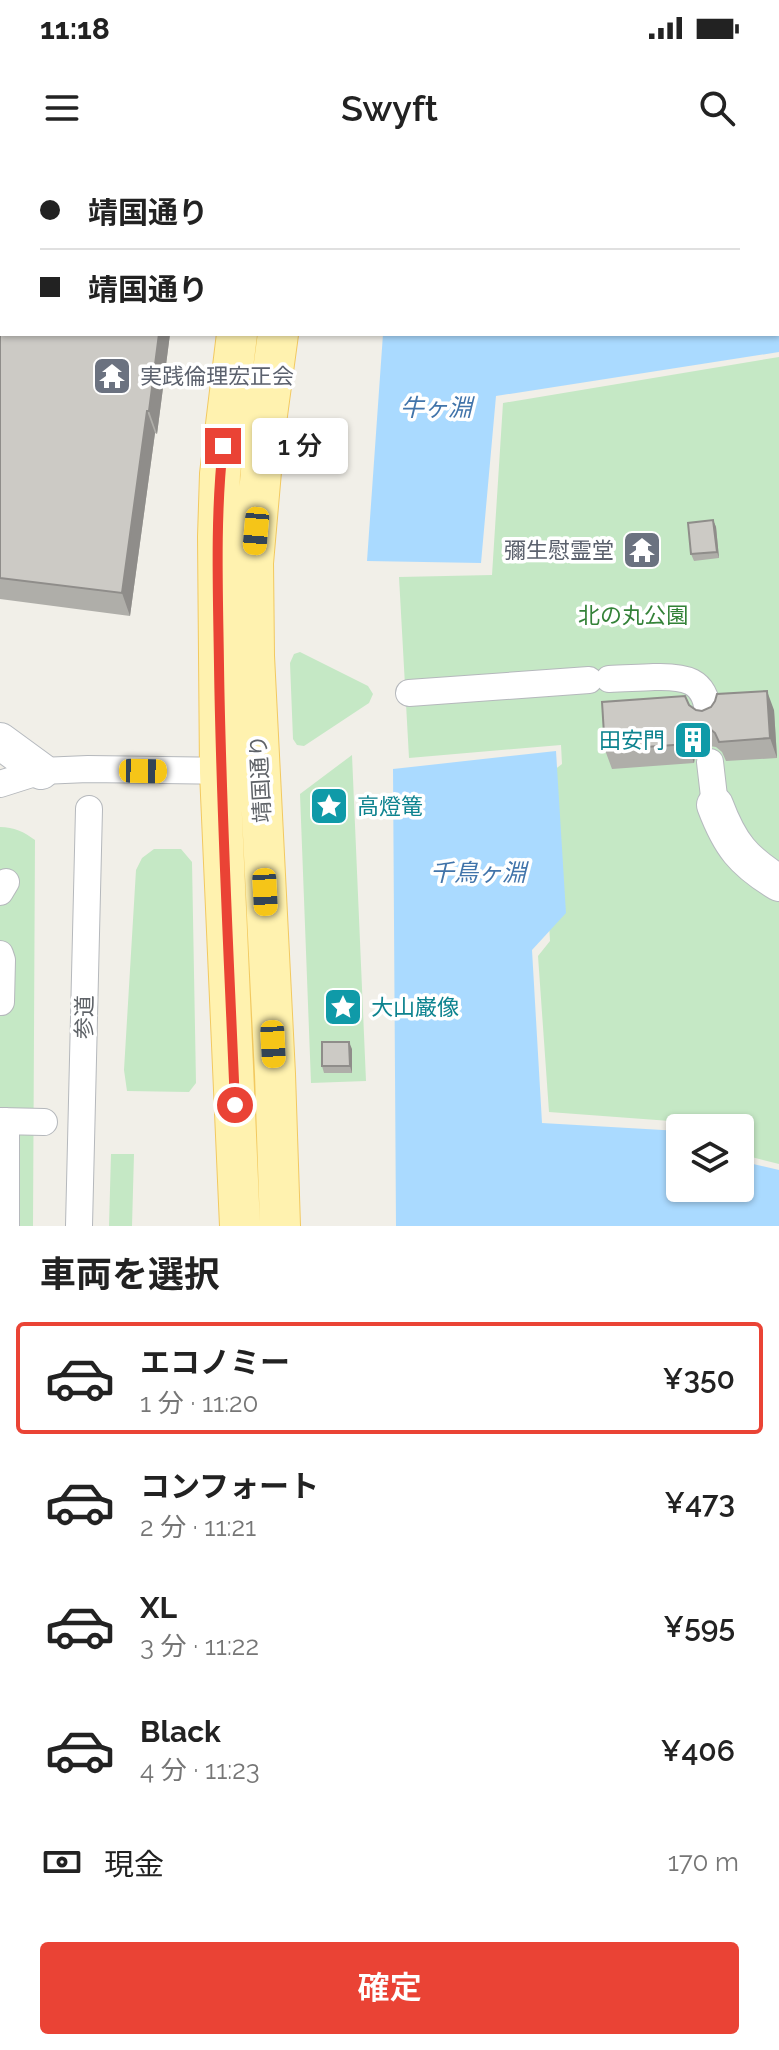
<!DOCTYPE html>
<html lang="ja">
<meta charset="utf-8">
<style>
:root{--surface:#fff;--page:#f2f2f2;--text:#222;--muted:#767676;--line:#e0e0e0;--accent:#ea4335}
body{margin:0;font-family:Raleway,"Noto Sans JP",sans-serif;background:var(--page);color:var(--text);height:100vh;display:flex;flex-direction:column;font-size:30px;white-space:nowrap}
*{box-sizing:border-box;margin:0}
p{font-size:26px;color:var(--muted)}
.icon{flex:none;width:44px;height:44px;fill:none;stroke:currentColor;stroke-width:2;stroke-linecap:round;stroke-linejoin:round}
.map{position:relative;height:1066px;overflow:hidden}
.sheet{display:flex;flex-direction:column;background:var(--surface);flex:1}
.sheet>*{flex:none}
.banner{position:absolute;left:0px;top:0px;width:780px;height:176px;box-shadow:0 2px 6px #0004;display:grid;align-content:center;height:176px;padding:0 40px;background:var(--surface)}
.controls{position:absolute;left:666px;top:954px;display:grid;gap:16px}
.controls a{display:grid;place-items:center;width:88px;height:88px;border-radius:8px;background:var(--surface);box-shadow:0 2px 6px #0004;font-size:40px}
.end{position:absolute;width:36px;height:36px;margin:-18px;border:10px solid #ea4335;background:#fff;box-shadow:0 0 0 4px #fff}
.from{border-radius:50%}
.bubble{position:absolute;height:56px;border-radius:8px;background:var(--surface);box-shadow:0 2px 6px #0004;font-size:26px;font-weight:600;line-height:56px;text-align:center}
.car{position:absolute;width:24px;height:48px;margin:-24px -12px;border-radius:10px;box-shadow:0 0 6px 2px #0007;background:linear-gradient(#f5c518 24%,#345 0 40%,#f5c518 0 76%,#345 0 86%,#f5c518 0)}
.banner b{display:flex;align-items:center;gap:28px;height:76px;font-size:30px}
.banner b+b{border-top:2px solid var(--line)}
.banner i{width:20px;height:20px;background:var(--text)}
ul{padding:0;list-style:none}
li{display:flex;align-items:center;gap:24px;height:112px;margin:0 16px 12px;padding:0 24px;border:4px solid transparent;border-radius:8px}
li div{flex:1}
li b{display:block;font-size:30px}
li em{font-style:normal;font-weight:600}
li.active{border-color:var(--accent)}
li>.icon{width:72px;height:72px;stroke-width:1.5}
h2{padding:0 40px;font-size:36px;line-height:96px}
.pay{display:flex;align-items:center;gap:20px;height:88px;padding:0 40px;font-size:30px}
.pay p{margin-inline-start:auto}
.button{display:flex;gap:16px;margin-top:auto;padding:16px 40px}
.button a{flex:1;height:92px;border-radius:8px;background:var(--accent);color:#fff;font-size:32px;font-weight:600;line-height:92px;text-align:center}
.status{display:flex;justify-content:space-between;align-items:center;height:56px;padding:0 40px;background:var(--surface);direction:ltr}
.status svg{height:22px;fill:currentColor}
header{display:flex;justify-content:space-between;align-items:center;height:104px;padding:0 40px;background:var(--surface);font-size:36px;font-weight:600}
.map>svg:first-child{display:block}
.green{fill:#c5e8c5}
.water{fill:#aadaff}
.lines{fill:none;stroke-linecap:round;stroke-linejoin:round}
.street-casing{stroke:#b5b8bc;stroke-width:28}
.secondary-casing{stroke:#b6babf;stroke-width:38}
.primary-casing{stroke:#f2c960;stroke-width:42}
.street{stroke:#fff;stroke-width:26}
.secondary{stroke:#fff;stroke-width:36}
.primary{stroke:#fff2af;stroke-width:40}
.wall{fill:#afaea9}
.shaded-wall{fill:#8f8d8a}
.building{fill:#cccac5;stroke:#8f8d8a;stroke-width:2}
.route{stroke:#ea4335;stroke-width:10}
.labels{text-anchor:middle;stroke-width:7;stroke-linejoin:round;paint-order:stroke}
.worship-label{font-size:22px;fill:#5b616d;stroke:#fff;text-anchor:start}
.park-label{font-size:22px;fill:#348238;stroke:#fff}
.culture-label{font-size:22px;fill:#0d838f;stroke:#fff;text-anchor:start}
.street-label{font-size:22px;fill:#5f6368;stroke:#fff}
.water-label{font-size:24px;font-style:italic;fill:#4174aa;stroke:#fff}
</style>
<div class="status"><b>11:18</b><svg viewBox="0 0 49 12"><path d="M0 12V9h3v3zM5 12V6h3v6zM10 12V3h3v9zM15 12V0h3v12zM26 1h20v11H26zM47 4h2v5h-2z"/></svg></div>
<header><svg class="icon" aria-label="menu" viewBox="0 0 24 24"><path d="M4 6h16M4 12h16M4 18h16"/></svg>Swyft<svg class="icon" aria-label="search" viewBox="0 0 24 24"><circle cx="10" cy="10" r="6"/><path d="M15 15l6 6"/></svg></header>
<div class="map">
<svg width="779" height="1066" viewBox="0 0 779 1066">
<rect width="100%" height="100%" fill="#f1efe8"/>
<!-- green -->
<path class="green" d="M 779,197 L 779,1004 L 740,994 L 740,968 L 698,968 L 697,963 L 549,952 L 538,796 L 550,781 L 541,620 L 562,604 L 561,585 L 409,598 L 399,417 L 492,415 L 503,243 Z
M 300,492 L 368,526 L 373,534 L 369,543 L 304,586 L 297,585 L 293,579 L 290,503 L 294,494 Z
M 352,595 L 366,921 L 311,923 L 300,634 Z
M 0,667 C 14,667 24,672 35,680 L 33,1066 L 0,1066 Z
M 154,689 L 181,689 L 192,702 L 196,923 L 189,932 L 127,931 L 124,910 L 136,710 L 142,698 Z
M 111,994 L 134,994 L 132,1066 L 109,1066 Z"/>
<!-- water -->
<path class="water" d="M 667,0 L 779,0 L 779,192 L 496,236 L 481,403 L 367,401 L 383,174 L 778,174 L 778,2 L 661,2 Z
M 556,591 L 566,753 L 532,790 L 542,963 L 680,971 L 680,1028 L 740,1028 L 740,1001 L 779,1010 L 779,1066 L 396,1066 L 393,609 Z"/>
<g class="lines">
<defs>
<path id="street" d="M 609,519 C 624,518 639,518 654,517 C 684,516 706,519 708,554
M 409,533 L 589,520
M 710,602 L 715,645
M 0,624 L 41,611 L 88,609 L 235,611
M 0,732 L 6,722
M 0,794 L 2,800 L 1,842
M 0,961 L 44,962
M 6,961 L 6,1066
M 79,1066 L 89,649"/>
<path id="secondary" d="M 0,581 L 41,611
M 715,645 C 730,685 743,701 779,723"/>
<path id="primary" d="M 258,2 L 258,0
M 302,2 L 303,0
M 237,174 L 220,314 L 218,377 L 220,612 L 240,1066
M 278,174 L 264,277 L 253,403 L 254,496 L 275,914 L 280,1066"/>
</defs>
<!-- street casing -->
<use href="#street" class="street-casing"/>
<!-- secondary casing -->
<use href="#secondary" class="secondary-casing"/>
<!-- primary casing -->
<use href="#primary" class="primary-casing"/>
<!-- street -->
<use href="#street" class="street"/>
<!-- secondary -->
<use href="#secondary" class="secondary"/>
<!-- primary -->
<use href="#primary" class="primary"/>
</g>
<!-- wall -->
<path class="wall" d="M 18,0 L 179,0 L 179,2 L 19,2 Z
M 427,0 L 487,0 L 486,2 L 430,2 Z
M 0,101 L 170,174 L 157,274 L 155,273 L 130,456 L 0,439 Z
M 713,360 L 716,367 L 719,398 L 694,401 L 691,394 Z
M 696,550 L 774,550 L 777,598 L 726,601 L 722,592 L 716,587 L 709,586 L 700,590 L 695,596 L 694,603 L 612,609 L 605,590 Z
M 352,889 L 352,913 L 324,913 L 322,906 Z"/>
<!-- shaded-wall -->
<path class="shaded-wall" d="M 167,0 L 179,0 L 179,2 L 167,2 Z
M 159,174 L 170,174 L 157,274 L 149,251 Z
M 147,251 L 155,273 L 130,456 L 122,433 Z
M 713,360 L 716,367 L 719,398 L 717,392 Z
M 767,531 L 774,550 L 777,598 L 770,578 Z
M 693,570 L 700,590 L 695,596 L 694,603 L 687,584 L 688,577 Z
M 349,882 L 352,889 L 352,913 L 350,906 Z"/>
<!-- building -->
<path class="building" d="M 100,0 L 167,0 L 167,2 L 116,2 Z
M 0,101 L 2,101 L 2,174 L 159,174 L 149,251 L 147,251 L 122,433 L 0,418 Z
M 713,360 L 717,392 L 691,394 L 688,363 Z
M 767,531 L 770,578 L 719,582 L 715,573 L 709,568 L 702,567 L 693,570 L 688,577 L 687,584 L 605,590 L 602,542 L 685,536 L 689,545 L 696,550 L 702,551 L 711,547 L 715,541 L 717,534 Z
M 322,882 L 349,882 L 350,906 L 322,906 Z"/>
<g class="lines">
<!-- route -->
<path class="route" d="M 223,286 C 215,358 218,432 219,505 C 221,652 229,798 235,945"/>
</g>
<!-- icons -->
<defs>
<symbol id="temple-square" viewBox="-11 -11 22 22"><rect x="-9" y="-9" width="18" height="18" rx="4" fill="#6b7280" stroke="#fff"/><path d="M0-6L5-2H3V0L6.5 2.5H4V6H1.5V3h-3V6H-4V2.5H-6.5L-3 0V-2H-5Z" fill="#fff"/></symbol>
<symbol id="building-square" viewBox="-11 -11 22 22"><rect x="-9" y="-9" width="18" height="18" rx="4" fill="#0f9aa8" stroke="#fff"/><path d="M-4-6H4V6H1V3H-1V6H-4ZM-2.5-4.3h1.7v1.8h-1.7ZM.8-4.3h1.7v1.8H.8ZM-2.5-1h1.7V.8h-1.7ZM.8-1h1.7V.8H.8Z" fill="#fff"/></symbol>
<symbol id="sight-square" viewBox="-11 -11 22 22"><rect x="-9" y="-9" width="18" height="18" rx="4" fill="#0f9aa8" stroke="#fff"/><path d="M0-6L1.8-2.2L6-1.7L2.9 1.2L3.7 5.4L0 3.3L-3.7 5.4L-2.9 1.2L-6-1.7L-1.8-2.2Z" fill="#fff"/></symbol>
</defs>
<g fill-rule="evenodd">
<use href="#temple-square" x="90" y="194" width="44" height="44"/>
<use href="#temple-square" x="620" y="368" width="44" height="44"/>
<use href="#building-square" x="671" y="558" width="44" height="44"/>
<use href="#sight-square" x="307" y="624" width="44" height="44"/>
<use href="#sight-square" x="321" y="825" width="44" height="44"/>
</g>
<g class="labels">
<!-- worship labels -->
<g class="worship-label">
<text x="140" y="224">実践倫理宏正会</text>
<text x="614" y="398" text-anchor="end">彌生慰霊堂</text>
</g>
<!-- park labels -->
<g class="park-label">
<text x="633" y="463">北の丸公園</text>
</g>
<!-- culture labels -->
<g class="culture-label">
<text x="665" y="588" text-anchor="end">田安門</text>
<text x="357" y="654">高燈篭</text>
<text x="371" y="855">大山巌像</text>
</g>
<!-- street labels -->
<g class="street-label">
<text transform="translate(260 619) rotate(-93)" y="8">靖国通り</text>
<text transform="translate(84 857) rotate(-89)" y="8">参道</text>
</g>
<!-- water labels -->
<g class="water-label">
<text x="436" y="256">牛ヶ淵</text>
<text x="478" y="721">千鳥ヶ淵</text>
</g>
</g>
</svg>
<div class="controls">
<a><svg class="icon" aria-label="layers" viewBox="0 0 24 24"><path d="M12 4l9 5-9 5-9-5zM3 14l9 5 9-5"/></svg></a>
</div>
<i class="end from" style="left:235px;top:945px"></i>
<i class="end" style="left:223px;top:286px"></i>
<div class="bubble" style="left:252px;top:258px;width:96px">1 分</div>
<i class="car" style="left:256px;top:371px;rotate:185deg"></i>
<i class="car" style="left:143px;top:611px;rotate:91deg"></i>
<i class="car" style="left:265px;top:732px;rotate:177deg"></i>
<i class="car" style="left:273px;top:884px;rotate:177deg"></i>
<div class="banner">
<b><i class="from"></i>靖国通り</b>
<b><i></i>靖国通り</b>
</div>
</div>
<section class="sheet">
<h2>車両を選択</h2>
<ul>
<li class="active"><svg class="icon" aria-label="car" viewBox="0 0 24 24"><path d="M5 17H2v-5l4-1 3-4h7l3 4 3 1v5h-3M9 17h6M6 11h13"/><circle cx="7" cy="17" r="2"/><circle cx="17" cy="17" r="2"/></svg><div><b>エコノミー</b><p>1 分 · 11:20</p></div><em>¥350</em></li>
<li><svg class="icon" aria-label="car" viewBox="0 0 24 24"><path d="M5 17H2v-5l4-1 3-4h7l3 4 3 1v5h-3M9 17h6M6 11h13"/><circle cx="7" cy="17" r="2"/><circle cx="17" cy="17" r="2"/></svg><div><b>コンフォート</b><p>2 分 · 11:21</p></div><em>¥473</em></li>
<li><svg class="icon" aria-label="car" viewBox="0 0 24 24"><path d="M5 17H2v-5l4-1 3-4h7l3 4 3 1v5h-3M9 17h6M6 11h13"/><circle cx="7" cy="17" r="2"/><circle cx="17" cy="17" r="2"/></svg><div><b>XL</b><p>3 分 · 11:22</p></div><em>¥595</em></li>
<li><svg class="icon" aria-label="car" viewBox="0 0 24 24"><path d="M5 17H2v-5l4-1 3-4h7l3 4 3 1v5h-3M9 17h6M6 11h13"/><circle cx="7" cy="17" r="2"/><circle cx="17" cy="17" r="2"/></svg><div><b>Black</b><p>4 分 · 11:23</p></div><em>¥406</em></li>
</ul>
<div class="pay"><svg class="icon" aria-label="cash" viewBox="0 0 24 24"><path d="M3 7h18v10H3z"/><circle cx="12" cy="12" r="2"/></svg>現金<p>170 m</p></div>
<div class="button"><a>確定</a></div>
</section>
